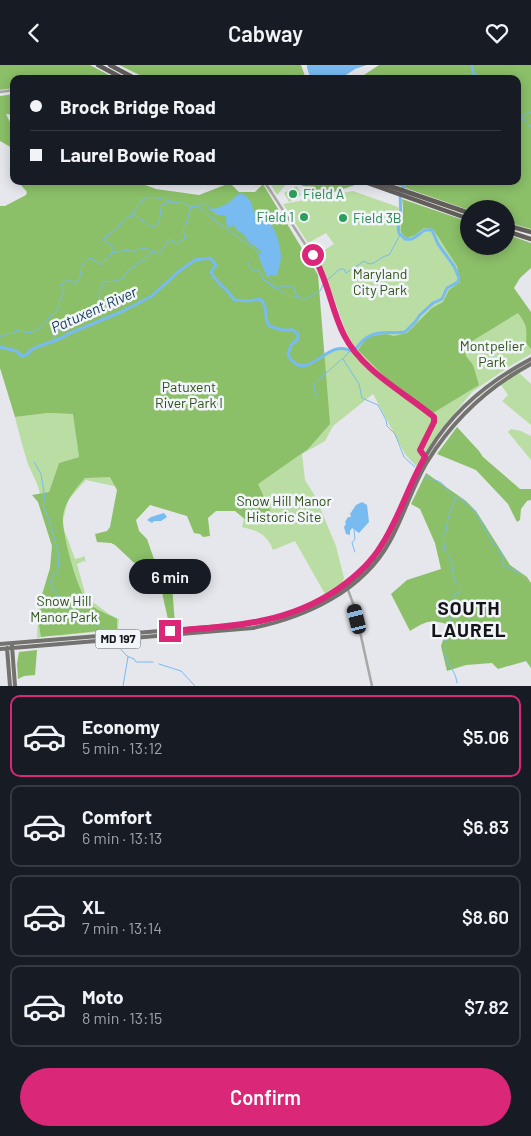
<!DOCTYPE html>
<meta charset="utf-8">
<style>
:root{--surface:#171b24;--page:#20242c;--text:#f1f3f6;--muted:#9ea1a6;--line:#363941;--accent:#db2777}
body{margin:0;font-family:Barlow,sans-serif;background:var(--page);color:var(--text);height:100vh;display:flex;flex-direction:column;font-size:19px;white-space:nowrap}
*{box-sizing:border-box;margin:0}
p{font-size:16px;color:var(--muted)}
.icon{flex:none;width:28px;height:28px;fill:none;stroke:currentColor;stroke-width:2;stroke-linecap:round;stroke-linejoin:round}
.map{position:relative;height:621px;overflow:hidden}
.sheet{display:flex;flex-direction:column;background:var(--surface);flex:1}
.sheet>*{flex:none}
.guide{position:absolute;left:10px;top:10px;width:511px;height:110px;border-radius:10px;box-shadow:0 2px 12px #0003;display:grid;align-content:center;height:110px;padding:0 20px;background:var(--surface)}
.buttons{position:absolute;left:460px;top:135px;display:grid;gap:10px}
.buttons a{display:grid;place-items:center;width:55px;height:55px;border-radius:50%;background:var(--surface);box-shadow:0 2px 12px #0003;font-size:25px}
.end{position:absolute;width:22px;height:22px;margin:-11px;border:6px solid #db2777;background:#fff;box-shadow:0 0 0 2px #fff}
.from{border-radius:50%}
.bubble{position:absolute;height:35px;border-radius:18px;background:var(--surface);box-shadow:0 2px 12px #0003;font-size:16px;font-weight:600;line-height:35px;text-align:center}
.car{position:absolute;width:15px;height:30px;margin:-15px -8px;border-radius:6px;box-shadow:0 0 4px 1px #0007;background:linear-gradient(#222 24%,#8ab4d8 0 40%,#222 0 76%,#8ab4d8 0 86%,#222 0)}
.guide b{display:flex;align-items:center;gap:18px;height:48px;font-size:19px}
.guide b+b{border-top:1px solid var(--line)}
.guide i{width:12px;height:12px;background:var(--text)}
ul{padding:9px 0 0;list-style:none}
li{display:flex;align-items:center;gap:15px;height:82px;margin:0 10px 8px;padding:0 10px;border:2px solid var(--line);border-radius:10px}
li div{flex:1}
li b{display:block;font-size:19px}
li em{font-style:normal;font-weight:600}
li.on{border-color:var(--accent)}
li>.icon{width:45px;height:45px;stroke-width:1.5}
.cta{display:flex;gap:10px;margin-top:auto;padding:10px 20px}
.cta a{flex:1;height:58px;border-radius:30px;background:var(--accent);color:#fff;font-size:20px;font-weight:600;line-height:58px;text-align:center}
header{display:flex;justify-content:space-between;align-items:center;height:65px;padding:0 20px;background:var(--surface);font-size:22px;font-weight:600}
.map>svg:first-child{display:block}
.green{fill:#b9dda3}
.forest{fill:#8bbf68}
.water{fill:#78bbf0}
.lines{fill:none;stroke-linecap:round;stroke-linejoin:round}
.stream{stroke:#78bbf0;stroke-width:1}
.river{stroke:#78bbf0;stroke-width:3}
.minor{stroke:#a9a7a5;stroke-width:2.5}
.major{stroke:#74726e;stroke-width:4}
.highway{stroke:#625f5b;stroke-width:4.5}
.route{stroke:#db2777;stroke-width:6}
.leisure-dot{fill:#2e9e5b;stroke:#f2f5f9;stroke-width:2}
.labels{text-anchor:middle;stroke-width:5;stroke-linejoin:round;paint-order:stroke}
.shield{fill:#f2f5f9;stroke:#57585b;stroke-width:1}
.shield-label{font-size:12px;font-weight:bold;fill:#141517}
.leisure-label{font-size:14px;fill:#27864d;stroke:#f2f5f9;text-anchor:start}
.park-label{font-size:14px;fill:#315217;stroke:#f2f5f9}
.water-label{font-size:15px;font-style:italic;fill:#123752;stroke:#f2f5f9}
.district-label{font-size:19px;font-weight:bold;letter-spacing:1px;fill:#141517;stroke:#f2f5f9}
</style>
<header><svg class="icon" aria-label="back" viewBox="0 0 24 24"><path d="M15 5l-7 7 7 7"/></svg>Cabway<svg class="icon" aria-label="heart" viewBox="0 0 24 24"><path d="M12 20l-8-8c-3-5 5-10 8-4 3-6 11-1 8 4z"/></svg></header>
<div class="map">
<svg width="531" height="621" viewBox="0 0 531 621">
<rect width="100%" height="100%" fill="#e5e7ec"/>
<!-- green -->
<path class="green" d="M 269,116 L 289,116 L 277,130 Z
M 297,121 L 301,130 L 289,137 L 284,128 Z
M 353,126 L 398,142 L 403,151 L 469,171 L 469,181 L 494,215 L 515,226 L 531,248 L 531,289 L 510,301 L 472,327 L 439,367 L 416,401 L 405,389 L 373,329 L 333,361 L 325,376 L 302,389 L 305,415 L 315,431 L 336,481 L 344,513 L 342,518 L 325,529 L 295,476 L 273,485 C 267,469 258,466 242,462 L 246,446 L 188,437 L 86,415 L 68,435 L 62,459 L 75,494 L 83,492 L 84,490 L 86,497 L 84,496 L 77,499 L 86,532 L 109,549 L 119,554 L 118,565 C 97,566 78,569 58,571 L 56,569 L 37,573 L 39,532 L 63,503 L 47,447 L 86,403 L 76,369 L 79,392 L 59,398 L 49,427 L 40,429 C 38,418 32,409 28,399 C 23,384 19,368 15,352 L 48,348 L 70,349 L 314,297 C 327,289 335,279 351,286 L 356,284 L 346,267 L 326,211 L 317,190 L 334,179 L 326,168 L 308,178 L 283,139 Z
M 517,306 L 531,319 L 531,360 L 502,336 L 508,330 L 500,318 Z
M 511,364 L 521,366 L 531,371 L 531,395 L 508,367 Z"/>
<!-- forest -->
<path class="forest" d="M 0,0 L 90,0 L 116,14 L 14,14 L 14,23 L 0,25 Z
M 119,0 L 301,0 L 306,14 L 148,14 Z
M 379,0 L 531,0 L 531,164 L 506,157 L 506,144 L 469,144 L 469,145 L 385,116 L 518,116 L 518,14 L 358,14 Z
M 14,29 L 14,50 L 6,49 L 14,65 L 14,84 L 0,76 L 0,31 Z
M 22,116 L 134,116 L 156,124 L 199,130 L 230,118 L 239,127 L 255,127 L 263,119 L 318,210 L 330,359 L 308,384 L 258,419 L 275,456 L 247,456 L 235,446 L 216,446 L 208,453 L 210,471 L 203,472 L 200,469 L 194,468 L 187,451 L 150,440 L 136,455 L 139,466 L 147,474 L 155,497 L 167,501 L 172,520 L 175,559 L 169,559 L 161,523 L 115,480 L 111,478 L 97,477 L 95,469 L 107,466 L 110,462 L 117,425 L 110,412 L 85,413 C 76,423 63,439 63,453 C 62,469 77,524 87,536 C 93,544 108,549 117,554 L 117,564 L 41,572 L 39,560 L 41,533 L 50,503 L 52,481 L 38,437 L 32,430 L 49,427 L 59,398 L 79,392 L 73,349 L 48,348 L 15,352 L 0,303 L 0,141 L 5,141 L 26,130 L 27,127 L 20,119 Z
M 294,116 L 352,116 L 358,119 L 316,133 L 316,128 Z
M 402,134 L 469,157 L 469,181 L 506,181 L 506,169 L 531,178 L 531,203 L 520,213 L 514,223 L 531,247 L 531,284 L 526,278 C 527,263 527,260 518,248 L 464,281 L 466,291 L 473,300 L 479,320 L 433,348 L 395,322 L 358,285 L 365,275 L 372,271 L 386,269 L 394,271 L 407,268 L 432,243 L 443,237 L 449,225 L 460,217 L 457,201 L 433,164 L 424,163 L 415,170 L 407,173 C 396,166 403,160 403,151 C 403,145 403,139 402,134 Z
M 457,362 L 479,386 L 483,392 L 520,424 L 531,424 L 531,435 L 527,436 L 521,444 L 520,455 L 517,457 L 508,439 L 476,405 L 437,389 Z
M 426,408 L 466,436 L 476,446 L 510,500 L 527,512 L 531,518 L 531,603 L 526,596 L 498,604 L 492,598 L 466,600 L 447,606 L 441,581 L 446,566 L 446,559 C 429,554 425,557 410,566 L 391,529 L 407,515 L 441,504 L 435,478 L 420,444 L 411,439 Z
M 37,585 L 35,610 L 24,611 L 18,614 L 17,599 L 19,587 Z"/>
<!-- water -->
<path class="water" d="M 307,0 L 367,0 L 355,4 L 340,14 L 311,14 L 307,3 Z
M 240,128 L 242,128 L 250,135 L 255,149 C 273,151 280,176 281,191 C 281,198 278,205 277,211 L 271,210 L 267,212 L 259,193 L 261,186 L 250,178 L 242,168 L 238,167 L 234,160 L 230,163 C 224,159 227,156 226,151 L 214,149 L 215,146 L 210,146 L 211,144 L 218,143 L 228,138 Z
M 362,437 L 367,440 L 369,457 L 359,468 L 352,463 L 350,466 L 350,470 L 346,469 L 344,462 L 346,459 L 345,457 L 348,452 L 351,452 L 350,449 L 356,440 Z
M 164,448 L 167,452 L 161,456 L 154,456 L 152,458 L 147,455 L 151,452 Z"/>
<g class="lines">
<!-- stream -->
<path class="stream" d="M 522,52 L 527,59 L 531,62
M 518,53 L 531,47
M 199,141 L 201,138 L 205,139 L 211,144
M 133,150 L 132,147 C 138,144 140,135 146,133 C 154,129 180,141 185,138 L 189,141 L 199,142 L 214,155 L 256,185 L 260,193
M 112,187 L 112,180 L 103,176 L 103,175 L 110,168 L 113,168 L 126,153 L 135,150 L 150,161 L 156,161 C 162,153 159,148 162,140 L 173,137
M 248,197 L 252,205 L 259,205 L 263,215 L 268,217 L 274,223 L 278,223 L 282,228 L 286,228 L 291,233 L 297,231 L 304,235 L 320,226 L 323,220
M 269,212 L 278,223 L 283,221 L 293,221 L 297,231
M 326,216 L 340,204 L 344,204 L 346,208 L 364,196 C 374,204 377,192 389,190 L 400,170
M 0,272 L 7,269 L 14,268 L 16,265 L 29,268 L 40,264 L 43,258 L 56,247 L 59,242 L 60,235 L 64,227 L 61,222 L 64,217 L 68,215 L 75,218 L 79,215 C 82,206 80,195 91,193 L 101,200 L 112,188 L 127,185 L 135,187 C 144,179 150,186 159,189 L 169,174 L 174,176 L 176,179 L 185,173 L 183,164 L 185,162 L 191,143
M 55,275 L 55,272 L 59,264 L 68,264 L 80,249 L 83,250 L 100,242 L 99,228 L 105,216 L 110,217 L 122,214 L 130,203 L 136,201 L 140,195 L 145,195 L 146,192 L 153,187
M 350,286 L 343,294 L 359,319 L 362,333 L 378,340 L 386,355 L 387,361 L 395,369 L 404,392 L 415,402
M 318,333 L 314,324 L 314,319 L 342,294
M 34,397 L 41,409 L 45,433 L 43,440 L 51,460 L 59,490 L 58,505 L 50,516 C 51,524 71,549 79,553 C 83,555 83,554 87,554 C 93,555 103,561 106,567
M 426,410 L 428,414 C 449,416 442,425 456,433 L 448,453 L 446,466 L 443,471 L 445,487 C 454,493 451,506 455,515 C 456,518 458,520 460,522 L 459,527 L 455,529 L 450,540 L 454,544 L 448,561
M 456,433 L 459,433 L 474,445 L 491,475 L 503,491 L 503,500 L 521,509 L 531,519
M 354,465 L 355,474 L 352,478 L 355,487
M 448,565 C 446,576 443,586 448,597 C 452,605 456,609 457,618
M 115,578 L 127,591 L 134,594 L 136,597 L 153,597
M 159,599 L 181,606 L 195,621
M 123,621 L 128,592"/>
<!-- river -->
<path class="river" d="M 472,0 L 473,8 L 479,14
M 0,282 L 16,286 L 22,291 C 28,291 27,288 31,285 C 43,278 58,277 68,269 L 121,247 L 152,231 L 178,207 L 195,195 L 210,193 L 216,200 L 211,207 C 216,219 229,224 234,235 L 248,236 L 260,234 C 269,241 263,252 269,261 L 282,265 L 293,265 L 298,269 L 298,274 L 291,280 L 288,290 C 303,316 321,287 337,284 C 344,282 347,285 353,286 C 359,282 361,275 368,272 C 379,265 393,269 405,267 L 415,257 L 420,250 L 433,238 L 442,234 L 447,223 L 458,217 L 459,213 L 454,201 L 438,179 L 432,165 L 425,165 C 418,169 414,176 405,174 L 399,168 L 398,160 L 401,154 L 400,128 L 407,116"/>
<!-- minor -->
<path class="minor" d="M 0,27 L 14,25
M 264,116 L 318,199 L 341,264 L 348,276 L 364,296 L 391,321 L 434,352 L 434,357 L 420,385 L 425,392
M 347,522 L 355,544 L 372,621"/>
<!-- major -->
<path class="major" d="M 0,579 L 246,559 C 299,551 358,525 385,476 C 401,446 411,413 430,384 C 454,345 491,315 531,294
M 12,581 L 15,621
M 7,583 L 10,621
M 0,584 L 253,563 C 306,552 363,526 390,476 C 404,451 412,422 427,397 C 453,355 488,322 531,299"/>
<!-- highway -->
<path class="highway" d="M 98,0 L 124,14
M 110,0 L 136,14
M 362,116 L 469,154
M 375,116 L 469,148
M 506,160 L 531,167
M 506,166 L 531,174"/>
</g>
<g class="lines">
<!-- route -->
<path class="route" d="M 170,566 C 231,561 286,560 338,524 C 355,512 370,499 381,481 C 399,454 408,421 425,392 L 420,385 L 434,357 L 434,352 C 404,327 362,306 344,270 C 331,244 328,215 313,190"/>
</g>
<!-- markers -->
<g class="leisure-dot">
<circle cx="293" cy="129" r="5"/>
<circle cx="304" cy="152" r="5"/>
<circle cx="343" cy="153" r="5"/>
</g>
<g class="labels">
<!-- shield labels -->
<rect class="shield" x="95.5" y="564.5" width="45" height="19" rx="4"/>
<g class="shield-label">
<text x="118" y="578">MD 197</text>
</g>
<!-- leisure labels -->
<g class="leisure-label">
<text x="303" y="134">Field A</text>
<text x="294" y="157" text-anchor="end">Field 1</text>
<text x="353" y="158">Field 3B</text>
</g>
<!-- park labels -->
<g class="park-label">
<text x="380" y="214">Maryland<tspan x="380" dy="16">City Park</tspan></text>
<text x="492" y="286">Montpelier<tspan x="492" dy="16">Park</tspan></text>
<text x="189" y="327">Patuxent<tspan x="189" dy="16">River Park I</tspan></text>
<text x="284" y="441">Snow Hill Manor<tspan x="284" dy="16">Historic Site</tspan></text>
<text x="64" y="541">Snow Hill<tspan x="64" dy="16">Manor Park</tspan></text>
</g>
<!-- water labels -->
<g class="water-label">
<text transform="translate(94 245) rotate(-24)" y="5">Patuxent River</text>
</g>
<!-- district labels -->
<g class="district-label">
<text x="469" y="550">SOUTH<tspan x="469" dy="22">LAUREL</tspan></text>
</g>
</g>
</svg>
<div class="buttons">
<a><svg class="icon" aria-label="layers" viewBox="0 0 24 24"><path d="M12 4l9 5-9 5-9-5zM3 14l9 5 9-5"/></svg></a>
</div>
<i class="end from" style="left:313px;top:190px"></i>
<i class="end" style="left:170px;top:566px"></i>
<div class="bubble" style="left:129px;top:494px;width:82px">6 min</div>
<i class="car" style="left:357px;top:554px;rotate:346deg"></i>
<div class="guide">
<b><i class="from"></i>Brock Bridge Road</b>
<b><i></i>Laurel Bowie Road</b>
</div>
</div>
<section class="sheet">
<ul>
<li class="on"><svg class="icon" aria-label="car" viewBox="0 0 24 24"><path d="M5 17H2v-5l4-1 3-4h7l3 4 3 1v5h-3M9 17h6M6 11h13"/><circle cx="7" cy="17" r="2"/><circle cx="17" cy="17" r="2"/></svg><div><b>Economy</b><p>5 min · 13:12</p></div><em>$5.06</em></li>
<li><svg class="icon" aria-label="car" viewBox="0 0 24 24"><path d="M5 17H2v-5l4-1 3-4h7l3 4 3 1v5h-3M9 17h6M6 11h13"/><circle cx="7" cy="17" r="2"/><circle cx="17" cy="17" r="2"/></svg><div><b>Comfort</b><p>6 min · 13:13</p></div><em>$6.83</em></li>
<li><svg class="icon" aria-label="car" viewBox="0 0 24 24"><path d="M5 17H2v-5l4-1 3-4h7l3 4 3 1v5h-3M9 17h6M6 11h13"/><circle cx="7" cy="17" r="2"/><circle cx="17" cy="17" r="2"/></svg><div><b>XL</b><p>7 min · 13:14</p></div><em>$8.60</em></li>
<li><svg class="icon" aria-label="car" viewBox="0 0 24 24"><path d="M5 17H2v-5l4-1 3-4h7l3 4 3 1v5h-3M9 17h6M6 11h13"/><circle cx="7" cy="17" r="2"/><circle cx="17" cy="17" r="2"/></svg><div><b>Moto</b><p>8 min · 13:15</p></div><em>$7.82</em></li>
</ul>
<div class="cta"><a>Confirm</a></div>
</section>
